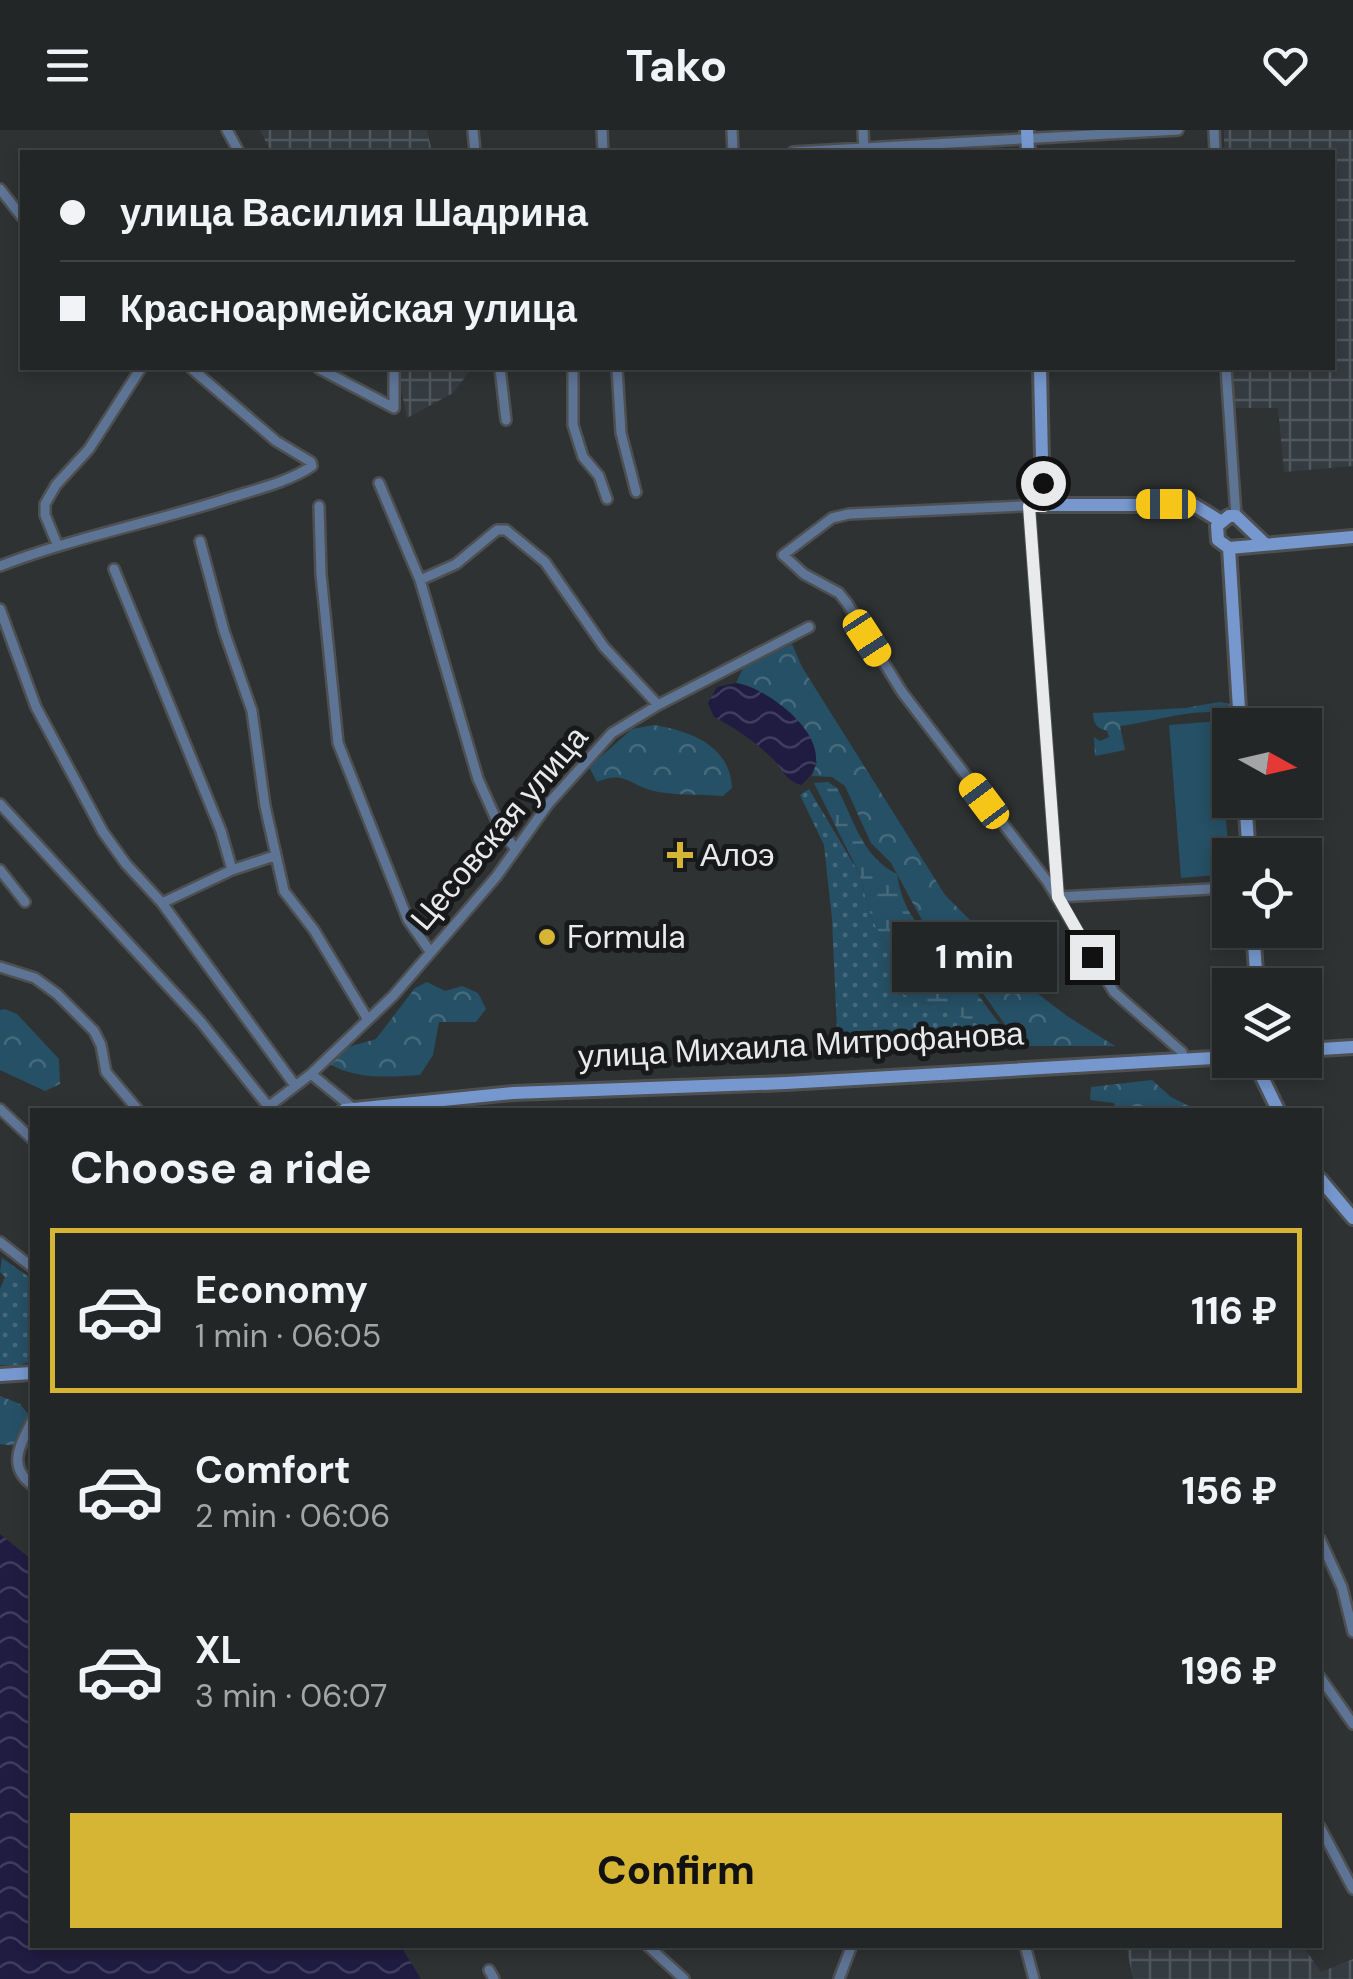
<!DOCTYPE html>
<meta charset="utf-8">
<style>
:root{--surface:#232626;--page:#2b2e2e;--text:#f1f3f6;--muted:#a3a5a7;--line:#404343;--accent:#d6b534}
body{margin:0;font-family:"DM Sans",sans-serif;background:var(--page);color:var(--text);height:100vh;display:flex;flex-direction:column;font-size:38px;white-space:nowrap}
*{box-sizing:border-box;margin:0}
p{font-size:32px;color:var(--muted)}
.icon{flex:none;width:55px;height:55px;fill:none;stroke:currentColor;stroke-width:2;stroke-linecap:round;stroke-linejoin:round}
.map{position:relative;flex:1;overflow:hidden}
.drawer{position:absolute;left:30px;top:978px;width:1292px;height:840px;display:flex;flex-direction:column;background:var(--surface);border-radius:0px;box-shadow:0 5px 15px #0003,0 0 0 2px var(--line)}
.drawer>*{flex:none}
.top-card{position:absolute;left:20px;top:20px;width:1315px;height:220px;border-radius:0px;box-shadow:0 5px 15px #0003,0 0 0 2px var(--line);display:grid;align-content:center;height:220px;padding:0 40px;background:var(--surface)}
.needle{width:65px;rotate:98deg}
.controls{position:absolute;left:1212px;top:578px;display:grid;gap:20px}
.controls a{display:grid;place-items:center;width:110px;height:110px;border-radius:0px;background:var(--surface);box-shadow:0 5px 15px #0003,0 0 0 2px var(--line);font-size:50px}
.end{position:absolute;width:45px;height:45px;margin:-22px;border:12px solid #e9eaeb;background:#111;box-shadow:0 0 0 5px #111}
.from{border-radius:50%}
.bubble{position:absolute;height:70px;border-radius:0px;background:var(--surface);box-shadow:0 5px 15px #0003,0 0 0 2px var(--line);font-size:32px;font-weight:800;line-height:70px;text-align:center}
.car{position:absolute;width:30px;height:60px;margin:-30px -15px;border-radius:12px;box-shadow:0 0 8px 2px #0007;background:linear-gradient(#f5c518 24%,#345 0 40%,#f5c518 0 76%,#345 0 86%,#f5c518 0)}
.top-card b{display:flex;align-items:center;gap:35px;height:95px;font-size:38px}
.top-card b+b{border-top:2px solid var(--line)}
.top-card i{width:25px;height:25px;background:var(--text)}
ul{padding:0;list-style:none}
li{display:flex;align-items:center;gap:30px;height:165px;margin:0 20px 15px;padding:0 20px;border:5px solid transparent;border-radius:0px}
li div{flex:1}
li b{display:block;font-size:38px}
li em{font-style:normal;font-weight:800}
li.current{border-color:var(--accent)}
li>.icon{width:90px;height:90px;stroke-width:1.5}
h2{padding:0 40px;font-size:45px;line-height:120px}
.button{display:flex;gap:20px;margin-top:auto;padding:20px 40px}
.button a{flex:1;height:115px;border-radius:0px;background:var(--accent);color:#111;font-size:40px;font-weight:800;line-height:115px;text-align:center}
header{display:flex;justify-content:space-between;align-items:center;height:130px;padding:0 40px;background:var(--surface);font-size:45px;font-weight:800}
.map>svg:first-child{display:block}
.industrial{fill:url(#industrial-grid)}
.grass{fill:url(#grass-dots)}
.forest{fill:url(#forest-crowns)}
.wetland{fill:url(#wetland-marsh)}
.pitch{fill:#265065}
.water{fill:url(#water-waves)}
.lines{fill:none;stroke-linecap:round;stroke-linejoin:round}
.street-casing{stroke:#4d4f50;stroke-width:14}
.secondary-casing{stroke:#4d4f50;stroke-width:18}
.street{stroke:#5e7495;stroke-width:9}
.secondary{stroke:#7698ce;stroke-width:12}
.route{stroke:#e9eaeb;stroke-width:12}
.poi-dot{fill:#d6b534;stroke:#18191a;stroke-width:4}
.labels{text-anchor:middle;stroke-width:10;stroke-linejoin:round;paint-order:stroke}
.street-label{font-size:32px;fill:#e9eaeb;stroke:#18191a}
.poi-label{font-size:32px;fill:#e9eaeb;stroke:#18191a;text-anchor:start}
</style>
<header><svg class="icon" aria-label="menu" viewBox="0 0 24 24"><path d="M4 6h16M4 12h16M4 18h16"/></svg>Tako<svg class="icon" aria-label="heart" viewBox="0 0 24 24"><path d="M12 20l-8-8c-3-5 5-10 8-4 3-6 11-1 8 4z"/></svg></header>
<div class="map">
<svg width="1353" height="1849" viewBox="0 0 1353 1849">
<defs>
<pattern id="industrial-grid" width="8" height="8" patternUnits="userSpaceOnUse" patternTransform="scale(2.5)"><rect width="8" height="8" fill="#343c41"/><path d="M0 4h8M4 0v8" fill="none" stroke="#51585d"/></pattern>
<pattern id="grass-dots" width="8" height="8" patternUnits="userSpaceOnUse" patternTransform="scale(2.5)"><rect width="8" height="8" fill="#265065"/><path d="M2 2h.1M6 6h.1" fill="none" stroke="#46697b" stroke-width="1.8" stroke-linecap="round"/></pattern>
<pattern id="forest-crowns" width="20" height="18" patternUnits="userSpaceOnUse" patternTransform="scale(2.5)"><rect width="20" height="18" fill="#265065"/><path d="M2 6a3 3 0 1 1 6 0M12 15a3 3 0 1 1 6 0" fill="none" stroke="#46697b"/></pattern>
<pattern id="wetland-marsh" width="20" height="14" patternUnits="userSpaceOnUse" patternTransform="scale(2.5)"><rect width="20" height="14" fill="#265065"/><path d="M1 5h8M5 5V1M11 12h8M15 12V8" fill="none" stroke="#46697b"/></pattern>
<pattern id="water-waves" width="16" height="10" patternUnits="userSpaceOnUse" patternTransform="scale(2.5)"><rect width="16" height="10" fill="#201b41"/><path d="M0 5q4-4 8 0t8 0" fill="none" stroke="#403c5d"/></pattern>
</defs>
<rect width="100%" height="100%" fill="#2f3233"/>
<!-- industrial -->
<path class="industrial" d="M 260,0 L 427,0 L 432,22 L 271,22 Z
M 1224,0 L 1353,0 L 1353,336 L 1284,342 L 1278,278 L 1233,278 L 1232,238 L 1332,238 L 1332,22 L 1224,22 Z
M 397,238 L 472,238 L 453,263 L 407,288 Z
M 1126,1815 L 1302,1815 L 1321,1842 L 1353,1829 L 1353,1849 L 1133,1849 Z"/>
<!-- grass -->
<path class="grass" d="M 809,659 L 859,743 L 871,787 L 897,836 L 891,859 L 1003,904 L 1004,913 L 838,924 L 832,789 L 824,715 L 800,665 Z
M 2,1128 L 32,1149 L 32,1231 L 17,1236 L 0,1235 L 0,1159 L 5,1147 L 0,1142 Z"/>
<!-- forest -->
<path class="forest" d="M 792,514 L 802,537 L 945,765 L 988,808 L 1016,847 L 1067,886 L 1115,916 L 1025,916 L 1006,896 L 948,814 L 923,792 L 891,733 L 871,713 L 845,656 L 832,647 L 812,646 L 817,632 C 795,599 778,560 736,553 L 743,538 Z
M 1219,572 L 1233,574 L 1235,584 L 1232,586 C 1205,574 1150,593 1120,596 L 1125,620 L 1095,626 L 1094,607 L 1100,611 L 1109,607 L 1107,601 C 1097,598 1093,594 1093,583 L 1185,578 Z
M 654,595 C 690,601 730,615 732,658 L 723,666 C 700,664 672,666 650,660 C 627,653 624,641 597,652 L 589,637 L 632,599 Z
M 427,852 L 445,861 L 462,856 L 478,863 L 486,879 L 476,892 L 439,892 L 433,925 L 420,945 C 387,947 356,950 328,933 L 345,918 L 376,909 L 415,858 Z
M 5,879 L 17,884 L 59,929 L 60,954 L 45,961 L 0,940 L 0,880 Z
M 1152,950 L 1171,967 L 1197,980 L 1116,980 L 1114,973 L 1090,970 L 1091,957 Z
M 0,1266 L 20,1274 L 29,1285 L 26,1304 L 16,1316 L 0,1314 Z"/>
<!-- wetland -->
<path class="wetland" d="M 828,652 L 837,658 C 855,691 861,726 897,744 C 904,790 926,802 955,834 C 973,854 986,878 1003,898 L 1003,904 L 891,859 L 897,836 L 871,787 L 859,743 L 814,653 Z"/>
<!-- pitch -->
<path class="pitch" d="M 1219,591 L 1230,744 L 1181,748 L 1169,595 Z"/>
<!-- water -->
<path class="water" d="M 736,553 C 773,559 848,619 801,655 C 785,650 784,641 773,629 C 757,613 734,597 714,587 L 708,573 L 717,557 Z
M 0,1404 L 32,1430 L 32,1815 L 400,1815 L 421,1849 L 0,1849 Z"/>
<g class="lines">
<defs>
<path id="street" d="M 227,0 L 239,22
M 473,0 L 475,22
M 602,0 L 603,22
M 732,0 L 733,22
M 863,0 L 864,22
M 1214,0 L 1215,22
M 793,22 L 1178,0
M 0,59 L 22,87
M 318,238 L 394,278 L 394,238
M 500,238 L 506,290
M 573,238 L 573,295 L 583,327 L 599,346 L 607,369
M 617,238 L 621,303 L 636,362
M 1226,238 L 1236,386
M 379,353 L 420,450 L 478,649 L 501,700 L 514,717
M 1043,375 L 849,384 L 832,388 L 783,425 L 804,444 L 839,463 L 847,473 L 902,562 L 1047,751 L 1114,862 L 1182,922 L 1183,930
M 319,376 L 321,444 L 338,613 L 408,790 L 429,820
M 1029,376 L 1058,767 L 1230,758
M 200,411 L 224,501 L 252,581 L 265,676 L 284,761 L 314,800 L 367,888
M 57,414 L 45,385 L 45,374 L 56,355 L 89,319 L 141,238
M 0,436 C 75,407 155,392 232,367 C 258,359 290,351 312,336 L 311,332 L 276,311 L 191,238
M 114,439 L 221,701 L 232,740
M 420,450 L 456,434 L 497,400 L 506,400 L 545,432 L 604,517 L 658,575
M 0,479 L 36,577 L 103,702 L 126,734 L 162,773 L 294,954
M 0,674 L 201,892 L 268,976
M 0,740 L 25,772
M 162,773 L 232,740 L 274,726
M 0,837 L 35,848 L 57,864 L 94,901 L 101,915 L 106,942 L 138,980
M 311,944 L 353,978
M 0,979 L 32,1009
M 264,980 L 311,944 L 393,866 L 496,747 L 549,673 L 612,603 L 658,575 L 809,497
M 0,1112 L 32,1137
M 32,1291 C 20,1315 7,1336 32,1355
M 1320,1409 L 1342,1457 L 1353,1502
M 1320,1547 L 1353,1594
M 1320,1697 L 1353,1759
M 647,1815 L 684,1849
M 1025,1815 L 1034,1849
M 489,1840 L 494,1849
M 839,1849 L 852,1815"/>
<path id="secondary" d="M 1027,0 L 1028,22
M 1040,238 L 1043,375 L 1194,375 L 1220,391
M 1264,413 L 1236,386 L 1229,386 L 1217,396 L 1218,410 L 1229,418 L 1353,407
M 1229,418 L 1240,595
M 1245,670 L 1249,725
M 1253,800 L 1257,855
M 1305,920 L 1353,917
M 1261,930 L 1262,947 L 1278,980
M 344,980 L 513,963 L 786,953 L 1230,927
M 1320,1049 L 1353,1088
M 0,1245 L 32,1243"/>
</defs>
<!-- street casing -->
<use href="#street" class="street-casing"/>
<!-- secondary casing -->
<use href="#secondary" class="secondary-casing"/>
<!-- street -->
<use href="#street" class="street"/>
<!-- secondary -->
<use href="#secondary" class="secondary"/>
</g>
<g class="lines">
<!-- route -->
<path class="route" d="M 1043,353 L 1044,376 L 1029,376 L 1058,767 L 1092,827"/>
</g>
<!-- markers -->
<g class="poi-dot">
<path d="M675 710h10v10h10v10h-10v10h-10v-10h-10v-10h10z"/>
<circle cx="547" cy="807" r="10"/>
</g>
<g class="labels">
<!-- street labels -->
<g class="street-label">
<text transform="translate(499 698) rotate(-50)" y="11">Цесовская улица</text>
<text transform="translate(801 915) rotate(-3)" y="11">улица Михаила Митрофанова</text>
</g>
<!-- poi labels -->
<g class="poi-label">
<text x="700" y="736">Алоэ</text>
<text x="567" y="818">Formula</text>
</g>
</g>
</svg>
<div class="controls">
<a><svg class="needle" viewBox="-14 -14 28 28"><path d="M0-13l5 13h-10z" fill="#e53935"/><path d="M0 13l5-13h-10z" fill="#a3a5a7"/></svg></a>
<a><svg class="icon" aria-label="locate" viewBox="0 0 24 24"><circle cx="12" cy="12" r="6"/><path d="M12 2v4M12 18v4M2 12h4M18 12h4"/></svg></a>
<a><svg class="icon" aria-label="layers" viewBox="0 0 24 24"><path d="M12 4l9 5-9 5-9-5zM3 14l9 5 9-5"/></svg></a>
</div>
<i class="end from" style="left:1043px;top:353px"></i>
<i class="end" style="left:1092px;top:827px"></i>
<div class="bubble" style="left:892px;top:792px;width:165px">1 min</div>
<i class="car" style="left:1166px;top:374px;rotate:270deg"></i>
<i class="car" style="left:867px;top:508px;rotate:147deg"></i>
<i class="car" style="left:984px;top:671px;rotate:323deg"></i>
<div class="top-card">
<b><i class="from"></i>улица Василия Шадрина</b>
<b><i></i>Красноармейская улица</b>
</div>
<section class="drawer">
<h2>Choose a ride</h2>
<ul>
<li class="current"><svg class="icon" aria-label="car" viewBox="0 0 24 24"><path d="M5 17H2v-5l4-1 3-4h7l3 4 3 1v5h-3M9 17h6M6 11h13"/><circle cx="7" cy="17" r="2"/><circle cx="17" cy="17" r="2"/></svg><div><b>Economy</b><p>1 min · 06:05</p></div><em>116 ₽</em></li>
<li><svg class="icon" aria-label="car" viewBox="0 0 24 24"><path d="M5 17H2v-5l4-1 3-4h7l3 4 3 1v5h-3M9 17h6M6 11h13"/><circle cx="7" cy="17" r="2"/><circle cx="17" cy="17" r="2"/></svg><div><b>Comfort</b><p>2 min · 06:06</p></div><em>156 ₽</em></li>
<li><svg class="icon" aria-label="car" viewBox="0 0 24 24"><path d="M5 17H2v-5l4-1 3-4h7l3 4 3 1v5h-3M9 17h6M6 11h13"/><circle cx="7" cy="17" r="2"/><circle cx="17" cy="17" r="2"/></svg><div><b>XL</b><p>3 min · 06:07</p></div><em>196 ₽</em></li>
</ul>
<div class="button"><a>Confirm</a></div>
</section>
</div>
